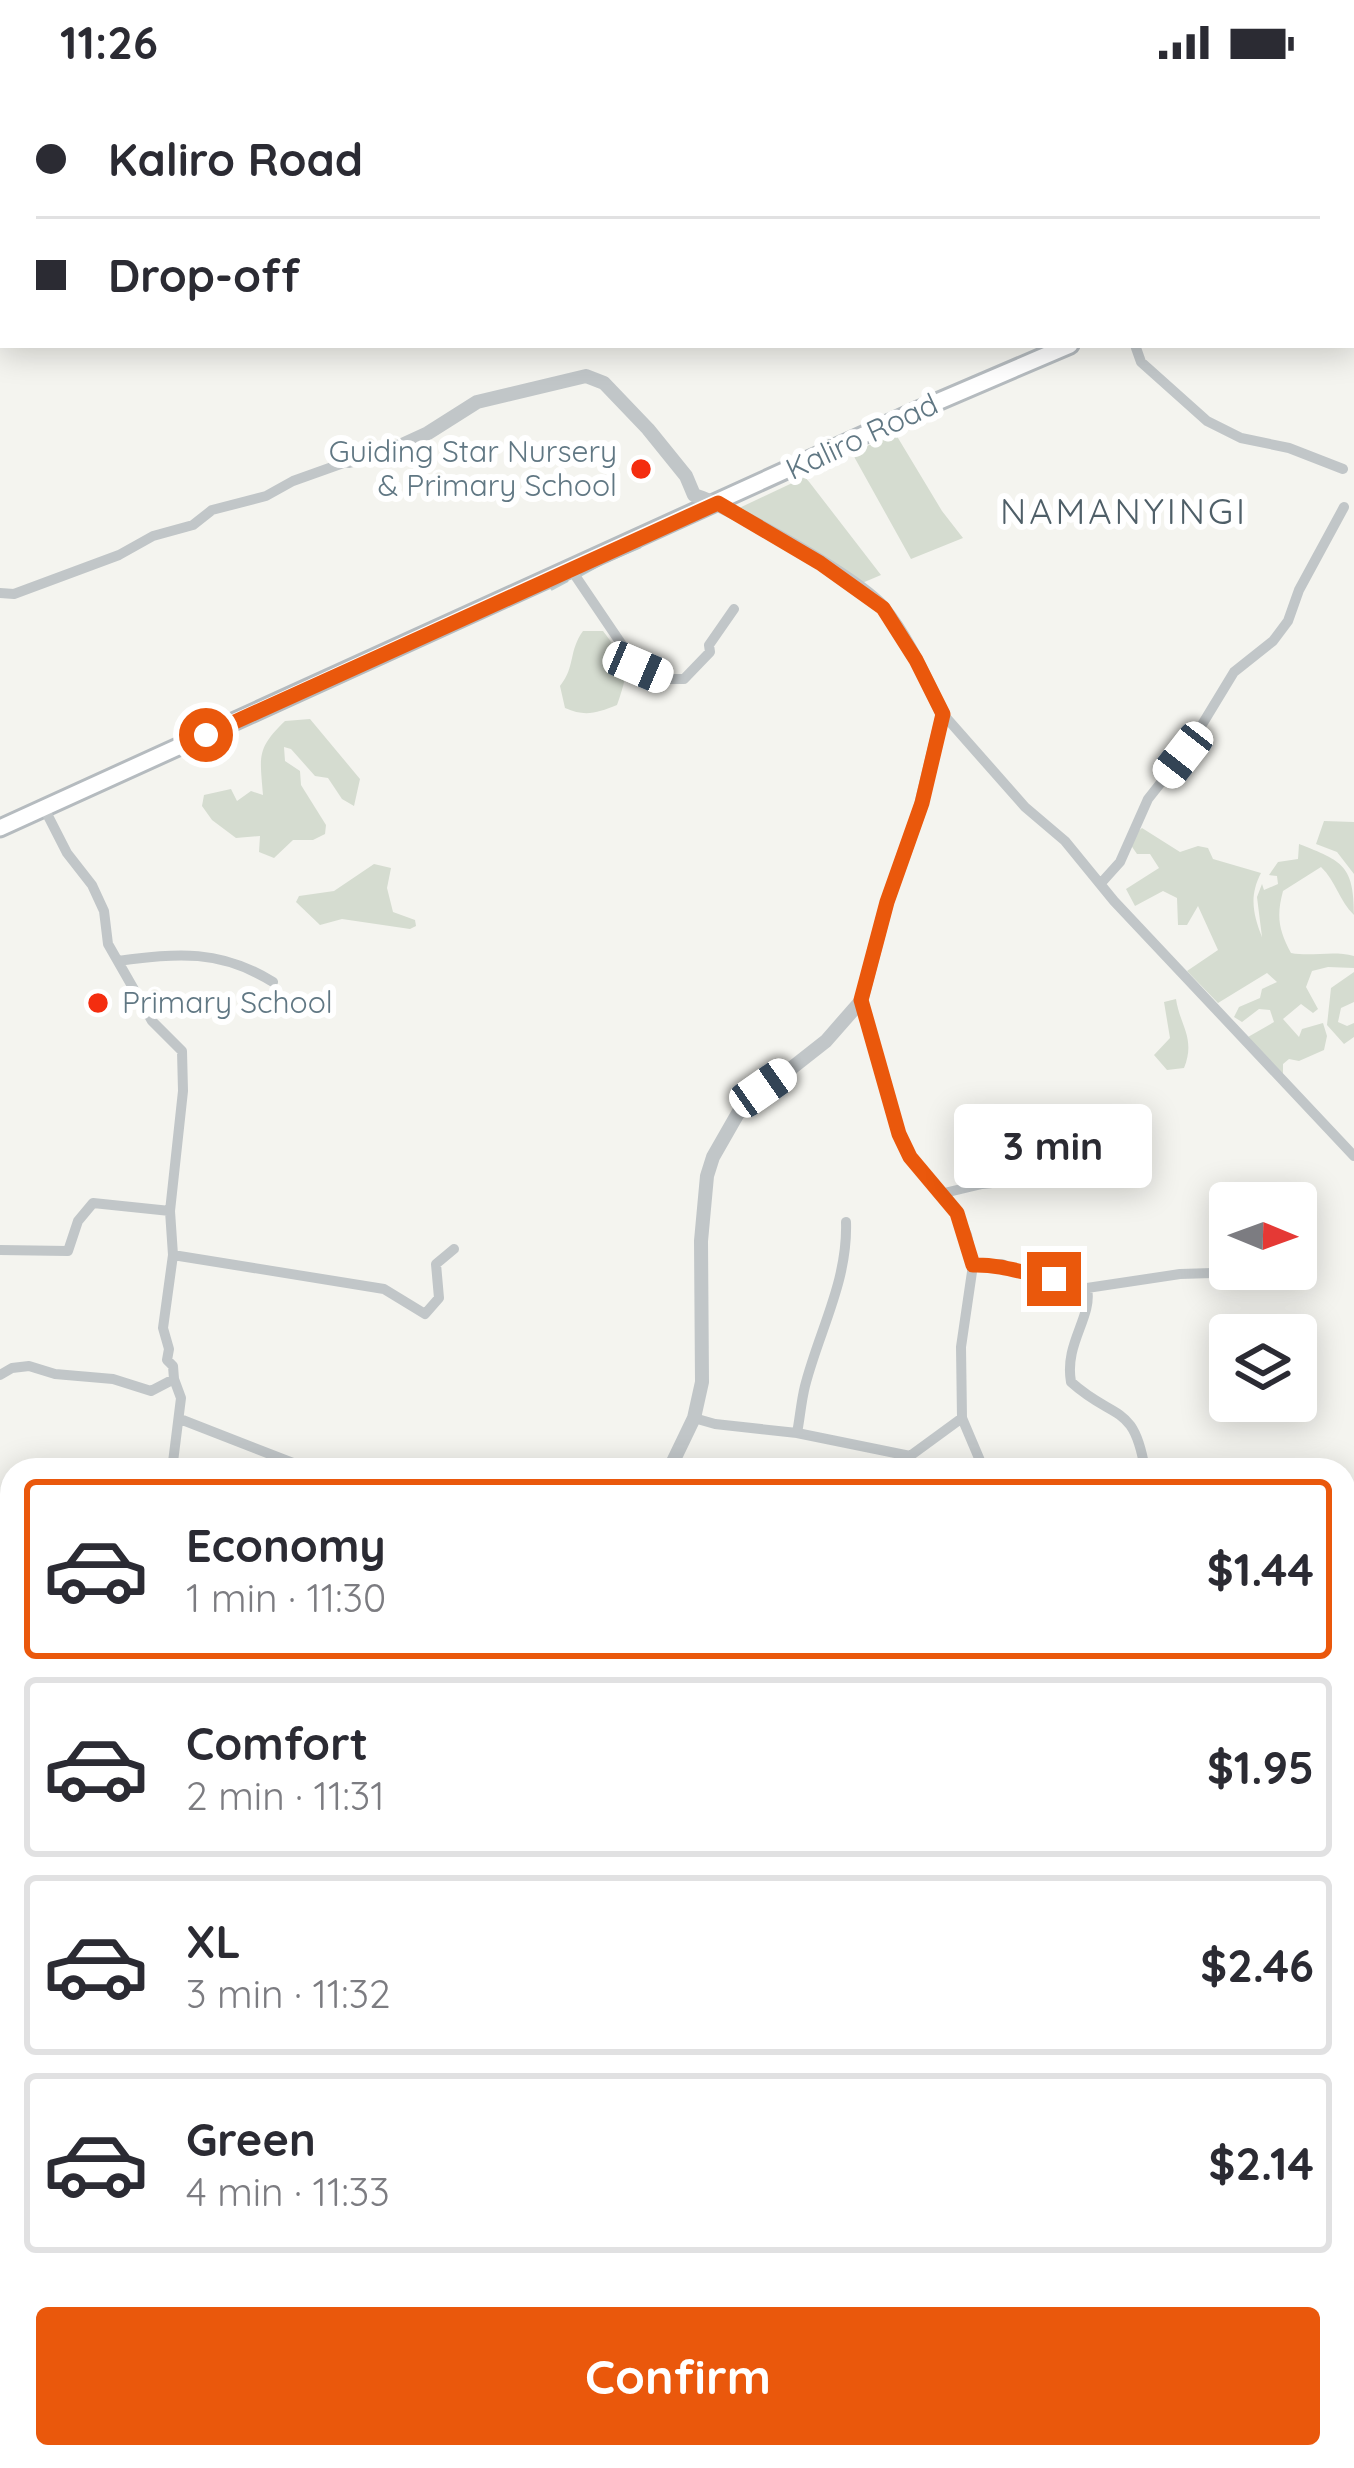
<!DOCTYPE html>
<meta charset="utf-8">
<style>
:root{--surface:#fff;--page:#f7f7f7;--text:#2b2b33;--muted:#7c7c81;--line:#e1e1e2;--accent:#ea580c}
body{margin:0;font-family:Quicksand,sans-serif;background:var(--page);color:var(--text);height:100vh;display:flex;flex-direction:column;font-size:45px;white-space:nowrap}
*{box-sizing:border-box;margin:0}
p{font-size:39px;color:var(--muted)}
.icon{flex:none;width:66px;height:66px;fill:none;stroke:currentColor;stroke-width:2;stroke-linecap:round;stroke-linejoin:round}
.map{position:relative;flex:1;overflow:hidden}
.drawer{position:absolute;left:0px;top:1374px;width:1356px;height:1011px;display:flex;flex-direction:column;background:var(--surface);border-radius:36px 36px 0 0;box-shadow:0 6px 30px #0003}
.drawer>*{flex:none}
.banner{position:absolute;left:0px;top:0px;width:1356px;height:264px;box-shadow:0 6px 30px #0003;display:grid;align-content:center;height:264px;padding:0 36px;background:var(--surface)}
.needle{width:78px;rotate:91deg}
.tools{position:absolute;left:1209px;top:1098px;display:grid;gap:24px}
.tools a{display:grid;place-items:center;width:108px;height:108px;border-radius:12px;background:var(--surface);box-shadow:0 6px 30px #0003;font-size:60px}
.end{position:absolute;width:54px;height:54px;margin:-27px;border:15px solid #ea580c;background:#fff;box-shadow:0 0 0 6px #fff}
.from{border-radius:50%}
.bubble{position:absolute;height:84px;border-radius:12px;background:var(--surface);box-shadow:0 6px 30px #0003;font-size:39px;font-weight:700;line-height:84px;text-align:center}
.car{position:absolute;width:36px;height:72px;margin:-36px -18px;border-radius:15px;box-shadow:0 0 9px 3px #0007;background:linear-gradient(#fff 24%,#345 0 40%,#fff 0 76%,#345 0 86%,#fff 0)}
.banner b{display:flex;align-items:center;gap:42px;height:114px;font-size:45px}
.banner b+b{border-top:3px solid var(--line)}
.banner i{width:30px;height:30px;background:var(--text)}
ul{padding:21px 0 0;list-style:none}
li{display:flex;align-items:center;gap:36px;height:180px;margin:0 24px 18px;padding:0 12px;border:6px solid var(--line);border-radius:12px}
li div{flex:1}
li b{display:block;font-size:45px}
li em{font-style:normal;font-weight:700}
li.current{border-color:var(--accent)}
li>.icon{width:108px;height:108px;stroke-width:1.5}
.button{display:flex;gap:24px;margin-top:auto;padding:24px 36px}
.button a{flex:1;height:138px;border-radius:12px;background:var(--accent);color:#fff;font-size:48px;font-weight:700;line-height:138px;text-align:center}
.status{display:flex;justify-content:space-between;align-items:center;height:84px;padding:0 60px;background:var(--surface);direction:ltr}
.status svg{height:33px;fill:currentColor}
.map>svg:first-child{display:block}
.green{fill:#d5dcd0}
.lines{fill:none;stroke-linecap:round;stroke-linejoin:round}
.stream{stroke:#b9c9cc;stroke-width:3}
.secondary-casing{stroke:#b5bbbf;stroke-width:21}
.minor{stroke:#c1c6c8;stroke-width:10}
.tertiary{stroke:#c1c6c8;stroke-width:14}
.secondary{stroke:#fff;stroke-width:15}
.route{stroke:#ea580c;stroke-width:15}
.poi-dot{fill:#f42d0f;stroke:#fff;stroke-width:4.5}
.labels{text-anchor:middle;stroke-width:12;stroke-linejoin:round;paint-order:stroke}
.street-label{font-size:30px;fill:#607783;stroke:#fff}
.poi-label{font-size:30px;fill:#607783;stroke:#fff;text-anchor:end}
.quarter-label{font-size:36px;letter-spacing:3px;fill:#4f5f68;stroke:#fff}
</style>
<div class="status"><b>11:26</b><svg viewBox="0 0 49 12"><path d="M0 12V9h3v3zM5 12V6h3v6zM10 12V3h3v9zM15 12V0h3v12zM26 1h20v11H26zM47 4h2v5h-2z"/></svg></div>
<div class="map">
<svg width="1354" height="2384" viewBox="0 0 1354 2384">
<rect width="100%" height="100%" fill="#f4f4ef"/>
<!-- green -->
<path class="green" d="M 895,349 L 942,427 L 963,454 L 911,475 L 852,369 Z
M 805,393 L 810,399 L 881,491 L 855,502 L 735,426 Z
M 583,547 L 603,547 C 627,579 631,582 617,621 C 597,629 585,633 565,624 L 560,602 C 576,582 568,568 583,547 Z
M 310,635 L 360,695 L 354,722 L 342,715 L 328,694 L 315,692 L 291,665 L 284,663 L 285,677 L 300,687 L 301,701 L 326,741 L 325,750 L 313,756 L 293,756 L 274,774 L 259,768 L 260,752 L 236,754 L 212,736 L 202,722 L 204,711 L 231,705 L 237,717 L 251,707 L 263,711 C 260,672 256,665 285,637 Z
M 1324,737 L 1354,738 L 1354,790 L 1337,768 L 1316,760 Z
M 1142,744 L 1180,768 L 1198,762 L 1208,764 L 1213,775 L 1261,789 C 1249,812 1253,830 1262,853 L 1257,813 L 1262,800 L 1264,806 L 1278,800 L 1277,792 L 1269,791 L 1278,778 L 1298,775 L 1299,760 C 1343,777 1354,782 1354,831 C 1339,817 1336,797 1321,783 L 1283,807 C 1276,833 1279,846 1291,869 C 1313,873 1332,866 1354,872 L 1354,884 L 1328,883 L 1312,887 L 1306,903 L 1318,925 L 1313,929 L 1301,920 L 1283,935 L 1299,953 L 1302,945 L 1323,939 L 1327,952 L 1324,966 L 1299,977 L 1289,975 L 1283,980 L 1283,991 L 1248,953 L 1274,938 L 1270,926 L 1259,925 L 1242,938 L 1234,933 L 1239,923 L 1260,914 L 1262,905 L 1277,898 L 1267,889 L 1218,919 L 1187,887 L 1218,866 L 1198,822 L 1187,841 L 1178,841 L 1177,814 L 1163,807 L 1135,822 L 1126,805 L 1159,784 L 1150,770 L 1137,770 L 1130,760 L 1132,752 Z
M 374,780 L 391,784 L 387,804 L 393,828 L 415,836 L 416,842 L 410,845 L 342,835 L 320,841 L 296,818 L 299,812 L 334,807 Z
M 1354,888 L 1354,918 L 1341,924 L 1338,938 L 1347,942 L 1354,939 L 1354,953 L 1344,960 L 1327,941 L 1331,904 Z
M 1176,915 C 1180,942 1196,954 1184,984 L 1167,986 L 1154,971 L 1170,954 L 1164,918 Z"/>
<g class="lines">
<!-- stream -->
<path class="stream" d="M 607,477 L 640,463
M 581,491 L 601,480
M 552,505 L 567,497"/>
<defs>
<path id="secondary" d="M 1353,186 L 1354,186
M 0,744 L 916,327 L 1070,261"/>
</defs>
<!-- secondary casing -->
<use href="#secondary" class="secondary-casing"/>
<!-- minor -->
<path class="minor" d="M 1166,0 L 1168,3
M 1185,3 L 1187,0
M 1135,261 L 1141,278 L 1207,337 L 1241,354 L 1289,364 L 1343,385
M 570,484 L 637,583 L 665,595 L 684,595 L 710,568 L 709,561 L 734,525
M 0,509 L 14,510 L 119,471 L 153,452 L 193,441 L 212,426 L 266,412 L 293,397 L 349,377
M 943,630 L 1025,723 L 1065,757 L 1114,817 L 1354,1072
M 1102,798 L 1120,778 L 1148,715 L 1186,667 L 1234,588 L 1273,557 L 1288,537 L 1299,506 L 1344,423
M 118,877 C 178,869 220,865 273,898
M 861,917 L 899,1050 L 910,1073 L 957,1129 L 967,1151 L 973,1181 L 961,1263 L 962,1334 L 984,1386
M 940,1110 L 982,1100 L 1075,1091 L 1089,1084 L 1113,1057
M 0,1166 L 68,1167 L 78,1137 L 93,1119 L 170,1127
M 173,1171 L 384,1205 L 425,1230 L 439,1214 L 436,1180 L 454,1165
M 973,1181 L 1002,1180 L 1013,1187 L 1087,1204 L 1180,1190 L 1245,1188
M 1087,1204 C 1093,1233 1064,1259 1071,1298 C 1114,1337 1134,1318 1145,1386
M 0,1291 L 12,1284 L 29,1282 L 55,1290 L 113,1295 L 151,1307 L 174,1295 L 173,1282 L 167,1276 L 169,1265 L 163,1244 L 173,1171 L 170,1127 L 183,1007 L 182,967 L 152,937 L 108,860 L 104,827 L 92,801 L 67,769 L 44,724
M 694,1334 L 715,1340 L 797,1349 L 910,1372
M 180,1335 L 311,1386
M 797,1349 C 800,1334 801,1318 805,1302 C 819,1247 848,1197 846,1138
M 172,1386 L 181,1314 L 174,1295
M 902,1386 L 910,1372 L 962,1334
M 1344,1693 L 1354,1684
M 0,1752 L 12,1755
M 1344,1826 L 1354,1839
M 1344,2022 L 1354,2019
M 0,2047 L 12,2050
M 0,2316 L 12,2318
M 1344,2347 L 1354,2340
M 95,2373 L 97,2384
M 793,2373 L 799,2384
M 1221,2373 L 1232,2384
M 1325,2373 L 1333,2384
M 435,2384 L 436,2373
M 488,2384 L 489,2373
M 1292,2384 L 1307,2373"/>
<!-- tertiary -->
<path class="tertiary" d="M 349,377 L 391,366 L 428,349 L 477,318 L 586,292 L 604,299 L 648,345 L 686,392 L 694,411 C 733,424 859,495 884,525 C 909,556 925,595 943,630 L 920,725 L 887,818 L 861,917 L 826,957 L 741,1024 L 713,1073 L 707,1092 L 701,1157 L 702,1298 L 694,1334 L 669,1386
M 255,2384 L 262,2373"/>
<!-- secondary -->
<use href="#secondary" class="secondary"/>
</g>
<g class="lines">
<!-- route -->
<path class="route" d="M 206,651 L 718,419 L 820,479 L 883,524 L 916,576 L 943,630 L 922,719 L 887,818 L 861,916 L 899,1050 L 910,1073 L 957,1129 L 973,1181 C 1001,1180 1026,1190 1054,1195"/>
</g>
<!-- markers -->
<g class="poi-dot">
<circle cx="641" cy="385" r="12"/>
<circle cx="98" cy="919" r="12"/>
</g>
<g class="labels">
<!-- street labels -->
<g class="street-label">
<text transform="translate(862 353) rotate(-25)" y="10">Kaliro Road</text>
</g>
<!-- poi labels -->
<g class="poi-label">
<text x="617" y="378">Guiding Star Nursery<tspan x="617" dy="34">&amp; Primary School</tspan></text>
<text x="122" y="929" text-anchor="start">Primary School</text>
</g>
<!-- quarter labels -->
<g class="quarter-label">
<text x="1124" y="440">NAMANYINGI</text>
</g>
</g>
</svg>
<div class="tools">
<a><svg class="needle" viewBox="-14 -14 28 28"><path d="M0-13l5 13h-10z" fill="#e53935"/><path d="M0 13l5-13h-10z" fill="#7c7c81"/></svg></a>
<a><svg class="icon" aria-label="layers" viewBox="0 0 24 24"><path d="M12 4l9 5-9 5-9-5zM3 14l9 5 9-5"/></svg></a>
</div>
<i class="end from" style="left:206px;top:651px"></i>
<i class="end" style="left:1054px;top:1195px"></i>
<div class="bubble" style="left:954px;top:1020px;width:198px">3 min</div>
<i class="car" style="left:638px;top:583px;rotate:113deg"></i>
<i class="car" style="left:1183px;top:671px;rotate:218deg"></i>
<i class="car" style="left:763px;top:1004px;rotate:55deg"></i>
<div class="banner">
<b><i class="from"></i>Kaliro Road</b>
<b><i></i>Drop-off</b>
</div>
<section class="drawer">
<ul>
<li class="current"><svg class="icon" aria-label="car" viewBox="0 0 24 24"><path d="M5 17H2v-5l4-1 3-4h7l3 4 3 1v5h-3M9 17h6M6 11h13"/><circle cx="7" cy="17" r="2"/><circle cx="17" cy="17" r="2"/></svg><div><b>Economy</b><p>1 min · 11:30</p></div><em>$1.44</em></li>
<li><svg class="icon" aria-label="car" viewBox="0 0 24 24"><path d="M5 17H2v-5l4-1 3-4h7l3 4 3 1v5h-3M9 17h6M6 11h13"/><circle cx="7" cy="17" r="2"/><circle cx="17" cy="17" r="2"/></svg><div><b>Comfort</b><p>2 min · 11:31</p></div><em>$1.95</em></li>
<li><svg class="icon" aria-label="car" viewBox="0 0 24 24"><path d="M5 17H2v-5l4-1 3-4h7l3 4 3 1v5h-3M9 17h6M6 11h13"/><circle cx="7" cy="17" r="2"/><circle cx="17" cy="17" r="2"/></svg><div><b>XL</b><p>3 min · 11:32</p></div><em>$2.46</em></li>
<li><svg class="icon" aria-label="car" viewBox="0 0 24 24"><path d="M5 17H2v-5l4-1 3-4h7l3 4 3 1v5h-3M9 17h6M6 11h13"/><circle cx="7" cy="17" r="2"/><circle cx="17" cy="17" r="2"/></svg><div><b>Green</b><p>4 min · 11:33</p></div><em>$2.14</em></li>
</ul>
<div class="button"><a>Confirm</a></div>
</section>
</div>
